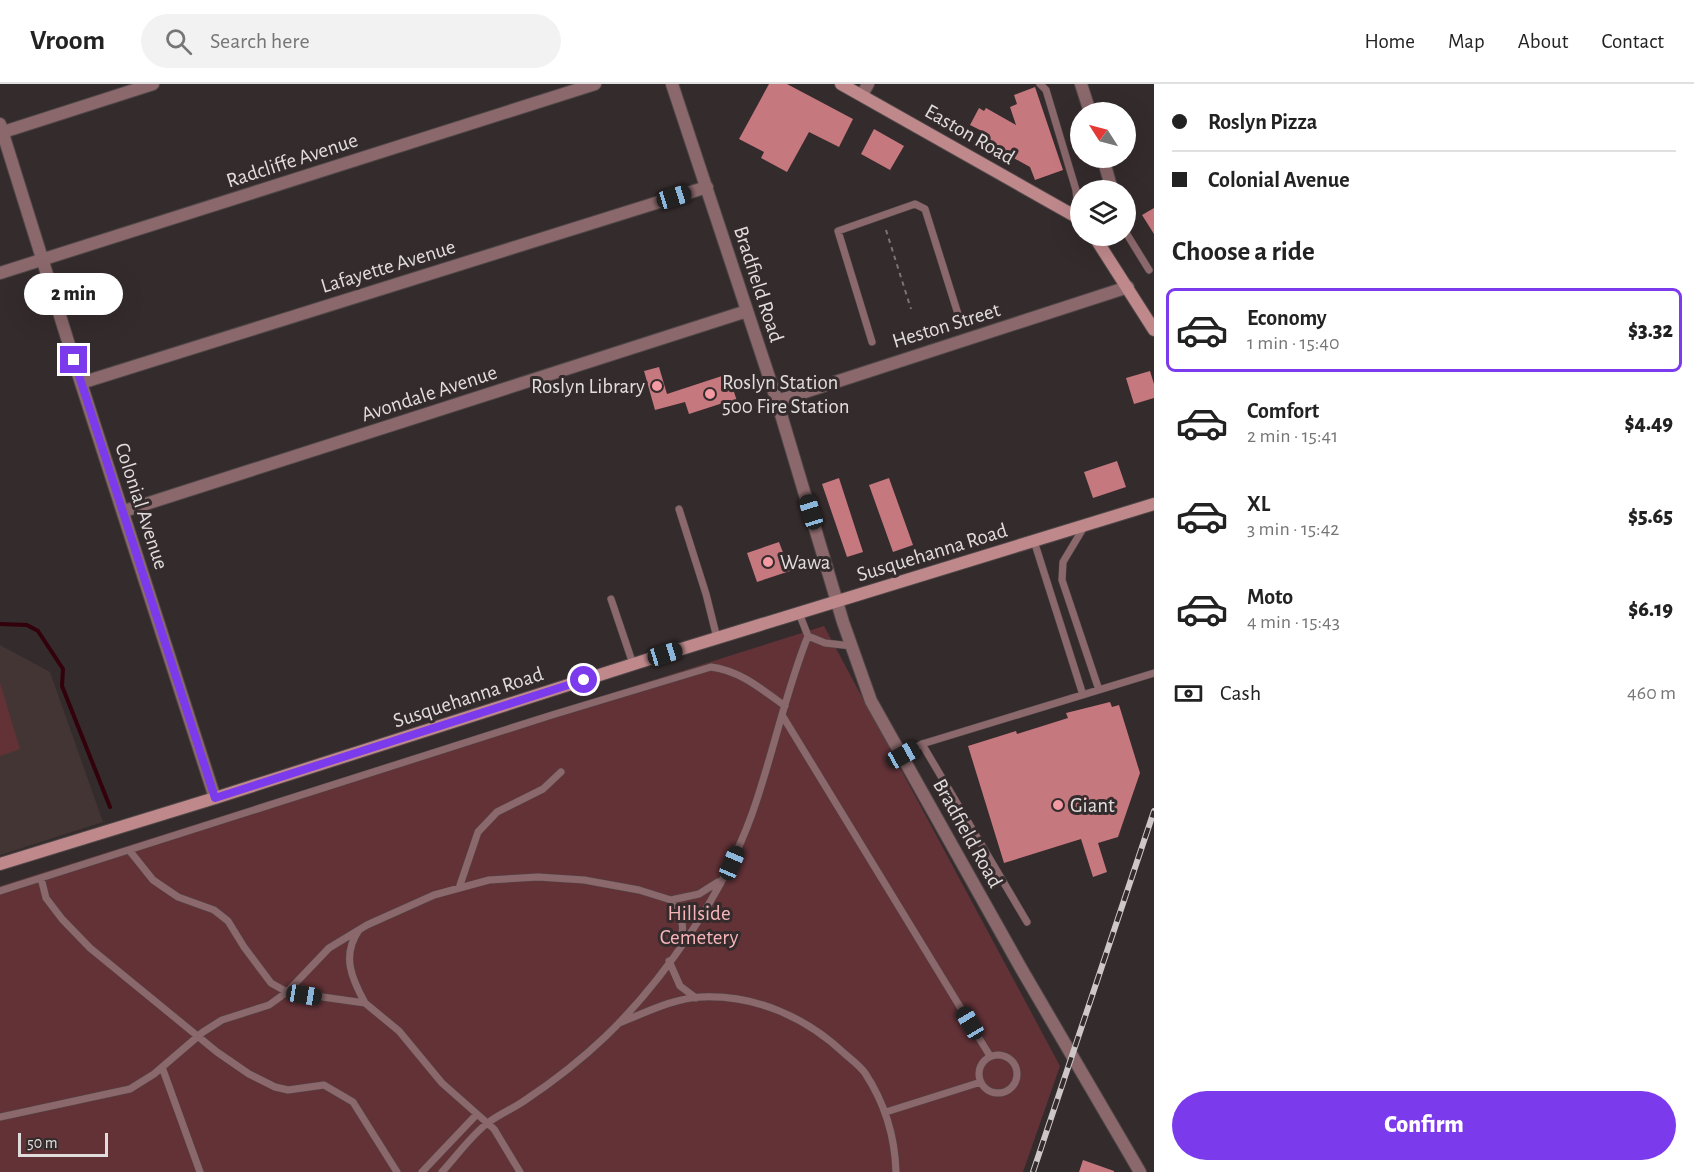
<!DOCTYPE html>
<meta charset="utf-8">
<style>
:root{--surface:#fff;--page:#f2f2f2;--text:#222;--muted:#767676;--line:#e0e0e0;--accent:#7c3aed}
body{margin:0;font-family:"Alegreya Sans",sans-serif;background:var(--page);color:var(--text);height:100vh;display:flex;flex-direction:column;font-size:22px;white-space:nowrap}
*{box-sizing:border-box;margin:0}
p{font-size:20px;color:var(--muted)}
.icon{flex:none;width:33px;height:33px;fill:none;stroke:currentColor;stroke-width:2;stroke-linecap:round;stroke-linejoin:round}
.map{position:relative;flex:1;overflow:hidden}
.side{display:flex;flex-direction:column;background:var(--surface);width:540px}
.side>*{flex:none}
.guide{display:grid;align-content:center;height:132px;padding:0 18px;background:var(--surface)}
.needle{width:39px;rotate:306deg}
.controls{position:absolute;left:1070px;top:18px;display:grid;gap:12px}
.controls a{display:grid;place-items:center;width:66px;height:66px;border-radius:50%;background:var(--surface);box-shadow:0 6px 24px #0002;font-size:30px}
.scale{position:absolute;left:18px;bottom:15px;width:90px;box-sizing:border-box;padding-left:6px;border:3px solid #e2dddd;border-top:0;font-size:16px;line-height:21px;white-space:nowrap;color:#e2dddd;-webkit-text-stroke:4px #342b2c;paint-order:stroke}
.end{position:absolute;width:27px;height:27px;margin:-14px;border:8px solid #7c3aed;background:#fff;box-shadow:0 0 0 3px #fff}
.from{border-radius:50%}
.bubble{position:absolute;height:42px;border-radius:21px;background:var(--surface);box-shadow:0 6px 24px #0002;font-size:20px;font-weight:800;line-height:42px;text-align:center}
.car{position:absolute;width:18px;height:36px;margin:-18px -9px;border-radius:8px;box-shadow:0 0 4px 2px #0007;background:linear-gradient(#222 24%,#8ab4d8 0 40%,#222 0 76%,#8ab4d8 0 86%,#222 0)}
.guide b{display:flex;align-items:center;gap:21px;height:57px;font-size:22px}
.guide b+b{border-top:2px solid var(--line)}
.guide i{width:15px;height:15px;background:var(--text)}
ul{padding:0;list-style:none}
li{display:flex;align-items:center;gap:18px;height:84px;margin:0 12px 9px;padding:0 6px;border:3px solid transparent;border-radius:9px}
li div{flex:1}
li b{display:block;font-size:22px}
li em{font-style:normal;font-weight:800}
li.selected{border-color:var(--accent)}
li>.icon{width:54px;height:54px;stroke-width:1.5}
h2{padding:0 18px;font-size:27px;line-height:72px}
.pay{display:flex;align-items:center;gap:15px;height:66px;padding:0 18px;font-size:22px}
.pay p{margin-inline-start:auto}
.button{display:flex;gap:12px;margin-top:auto;padding:12px 18px}
.button a{flex:1;height:69px;border-radius:36px;background:var(--accent);color:#fff;font-size:24px;font-weight:800;line-height:69px;text-align:center}
header{display:flex;align-items:center;gap:36px;box-sizing:border-box;height:84px;padding:0 30px;background:var(--surface);border-bottom:2px solid var(--line)}
header strong{font-size:28px}
nav{display:flex;gap:33px;margin-inline-start:auto;font-size:21px}
.search{width:420px;height:54px;background:var(--page);display:flex;align-items:center;gap:15px;box-sizing:border-box;padding:0 21px;border-radius:33px;color:var(--muted);font-size:22px}
main{display:flex;flex:1;min-height:0}
.map>svg:first-child{display:block}
.built{fill:#443535}
.green{fill:#623237}
.lines{fill:none;stroke-linecap:round;stroke-linejoin:round}
.stream{stroke:#32010b;stroke-width:4}
.building{fill:#c5787e}
.lane-casing{stroke:#504748;stroke-width:8}
.street-casing{stroke:#504748;stroke-width:14}
.secondary-casing{stroke:#504748;stroke-width:14}
.path{stroke:#7b7374;stroke-width:2;stroke-dasharray:4.5 4.5;stroke-linecap:butt}
.lane{stroke:#8b686b;stroke-width:7}
.street{stroke:#8b686b;stroke-width:12}
.secondary{stroke:#bf898c;stroke-width:12}
.rail-casing{stroke:#cdc7c7;stroke-width:6}
.rail{stroke:#342b2c;stroke-width:4;stroke-dasharray:11;stroke-linecap:butt}
.route{stroke:#7c3aed;stroke-width:8}
.poi-dot{fill:#f49aa2;stroke:#342b2c;stroke-width:2}
.labels{text-anchor:middle;stroke-width:6;stroke-linejoin:round;paint-order:stroke}
.street-label{font-size:21px;fill:#e2dddd;stroke:#342b2c}
.poi-label{font-size:21px;fill:#e2dddd;stroke:#342b2c;text-anchor:start}
.park-label{font-size:21px;fill:#f7b5ba;stroke:#342b2c}
</style>
<header>
<strong>Vroom</strong>
<div class="search"><svg class="icon" aria-label="search" viewBox="0 0 24 24"><circle cx="10" cy="10" r="6"/><path d="M15 15l6 6"/></svg>Search here</div>
<nav><a>Home</a><a>Map</a><a>About</a><a>Contact</a></nav>
</header>
<main>
<div class="map">
<svg width="1154" height="1088" viewBox="0 0 1154 1088">
<rect width="100%" height="100%" fill="#342b2c"/>
<!-- built -->
<path class="built" d="M 0,561 L 50,588 L 103,738 L 0,771 Z"/>
<!-- green -->
<path class="green" d="M 824,542 L 1060,982 L 1023,1088 L 0,1088 L 0,802 Z
M 0,599 L 20,665 L 0,672 Z"/>
<g class="lines">
<!-- stream -->
<path class="stream" d="M 0,540 L 27,541 L 38,547 L 63,585 L 62,602 L 110,723"/>
</g>
<!-- building -->
<path class="building" d="M 769,0 L 787,0 L 853,35 L 839,63 L 809,48 L 787,88 L 761,74 L 764,68 L 739,55 Z
M 1035,3 L 1063,86 L 1035,96 L 1030,83 L 986,59 L 990,51 L 970,41 L 979,24 L 984,27 L 986,24 L 1016,41 L 1010,23 L 1017,20 L 1014,11 Z
M 874,45 L 904,62 L 890,86 L 861,70 Z
M 1154,124 L 1154,150 L 1142,131 Z
M 659,283 L 667,310 L 728,290 L 738,320 L 728,323 L 726,318 L 689,330 L 685,318 L 655,326 L 644,287 Z
M 1150,287 L 1154,300 L 1154,314 L 1134,320 L 1126,294 Z
M 1117,377 L 1126,403 L 1093,414 L 1084,388 Z
M 839,394 L 863,468 L 847,473 L 822,400 Z
M 889,394 L 913,461 L 893,468 L 869,401 Z
M 779,458 L 790,487 L 757,498 L 747,469 Z
M 1110,618 L 1112,623 L 1119,621 L 1140,689 L 1118,753 L 1098,759 L 1107,788 L 1093,793 L 1081,755 L 1004,779 L 968,662 L 1016,647 L 1017,650 L 1068,634 L 1066,629 Z
M 1083,1076 L 1114,1087 L 1114,1088 L 1079,1088 Z"/>
<g class="lines">
<defs>
<path id="lane" d="M 1040,0 L 1046,6 L 1076,106 L 1077,117 L 1071,130
M 1125,147 L 1149,186
M 872,258 L 838,147 L 915,120 L 925,125 L 958,230
M 679,425 L 706,510 L 717,554
M 1084,443 L 1063,478 L 1062,496 L 1099,606
M 1034,457 L 1083,611
M 611,515 L 633,580
M 799,529 L 808,552 L 825,559 L 852,562
M 782,631 L 990,972
M 922,660 L 1027,838
M 903,671 L 922,660 L 1154,589
M 129,766 L 153,796 L 178,813 L 214,826 L 228,837 L 244,863 L 271,899 L 287,908 L 365,919 L 399,947 L 442,999 L 494,1045 L 520,1088
M 41,794 L 46,814 L 62,835 L 90,864 L 217,968 L 249,990 L 275,1003 L 288,1006 L 324,1001 L 353,1018 L 397,1088
M 459,804 L 478,748 L 497,728 L 543,705 L 561,688
M 0,807 L 552,631 L 711,583 C 741,587 761,605 785,622
M 671,816 L 699,810 L 718,798
M 359,846 C 341,872 352,895 365,919
M 669,877 L 680,902 L 696,914
M 619,939 C 645,929 673,914 702,913 C 756,911 806,933 845,970 C 852,976 860,982 865,989 C 884,1018 895,1053 896,1088
M979 990a19 19 0 1 1 38 0a19 19 0 1 1-38 0Z
M 162,983 L 200,1088
M 886,1028 L 981,998
M 0,1033 L 130,1005 L 154,990 L 203,948 L 222,936 L 269,921 L 287,908 L 329,864 L 367,841 L 434,811 L 489,796 L 538,793 L 584,796 L 639,806 L 671,816 C 683,832 685,843 680,862
M 422,1088 L 477,1030
M 442,1088 C 456,1073 472,1050 489,1038 C 500,1030 512,1025 524,1017 C 551,999 582,975 606,952 C 665,895 724,808 752,730 C 773,671 785,609 808,552"/>
<path id="street" d="M 672,0 L 777,317 L 843,538 L 871,617 L 1022,886 L 1140,1088
M 1081,0 L 1090,28
M 862,11 L 868,0
M 0,40 L 81,299 L 215,714
M 0,49 L 153,0
M 1103,74 L 1112,106
M 0,189 L 595,0
M 81,299 L 707,103
M 777,317 L 1128,203
M 124,427 L 747,227"/>
<path id="secondary" d="M 841,0 L 1080,135
M 1094,152 L 1154,246
M 0,780 L 215,714 L 665,570 L 1154,420"/>
</defs>
<!-- lane casing -->
<use href="#lane" class="lane-casing"/>
<!-- street casing -->
<use href="#street" class="street-casing"/>
<!-- secondary casing -->
<use href="#secondary" class="secondary-casing"/>
<!-- path -->
<path class="path" d="M 886,146 L 911,225"/>
<!-- lane -->
<use href="#lane" class="lane"/>
<!-- street -->
<use href="#street" class="street"/>
<!-- secondary -->
<use href="#secondary" class="secondary"/>
<defs>
<path id="rail" d="M 1033,1088 L 1154,727"/>
</defs>
<!-- rail casing -->
<use href="#rail" class="rail-casing"/>
<!-- rail -->
<use href="#rail" class="rail"/>
</g>
<g class="lines">
<!-- route -->
<path class="route" d="M 74,276 L 215,714 L 584,596"/>
</g>
<!-- markers -->
<g class="poi-dot">
<circle cx="657" cy="302" r="6"/>
<circle cx="710" cy="310" r="6"/>
<circle cx="768" cy="478" r="6"/>
<circle cx="1058" cy="721" r="6"/>
</g>
<g class="labels">
<!-- street labels -->
<g class="street-label">
<text transform="translate(970 50) rotate(30)" y="7">Easton Road</text>
<text transform="translate(292 76) rotate(-18)" y="7">Radcliffe Avenue</text>
<text transform="translate(388 182) rotate(-17)" y="7">Lafayette Avenue</text>
<text transform="translate(759 200) rotate(72)" y="7">Bradfield Road</text>
<text transform="translate(946 241) rotate(-17)" y="7">Heston Street</text>
<text transform="translate(429 309) rotate(-18)" y="7">Avondale Avenue</text>
<text transform="translate(142 422) rotate(72)" y="7">Colonial Avenue</text>
<text transform="translate(932 468) rotate(-17)" y="7">Susquehanna Road</text>
<text transform="translate(468 613) rotate(-18)" y="7">Susquehanna Road</text>
<text transform="translate(968 749) rotate(61)" y="7">Bradfield Road</text>
</g>
<!-- poi labels -->
<g class="poi-label">
<text x="722" y="305">Roslyn Station<tspan x="722" dy="24">500 Fire Station</tspan></text>
<text x="645" y="309" text-anchor="end">Roslyn Library</text>
<text x="780" y="485">Wawa</text>
<text x="1070" y="728">Giant</text>
</g>
<!-- park labels -->
<g class="park-label">
<text x="699" y="836">Hillside<tspan x="699" dy="24">Cemetery</tspan></text>
</g>
</g>
</svg>
<div class="controls">
<a><svg class="needle" viewBox="-14 -14 28 28"><path d="M0-13l5 13h-10z" fill="#e53935"/><path d="M0 13l5-13h-10z" fill="#767676"/></svg></a>
<a><svg class="icon" aria-label="layers" viewBox="0 0 24 24"><path d="M12 4l9 5-9 5-9-5zM3 14l9 5 9-5"/></svg></a>
</div>
<div class="scale">50 m</div>
<i class="end from" style="left:584px;top:596px"></i>
<i class="end" style="left:74px;top:276px"></i>
<div class="bubble" style="left:24px;top:189px;width:99px">2 min</div>
<i class="car" style="left:674px;top:113px;rotate:73deg"></i>
<i class="car" style="left:811px;top:428px;rotate:343deg"></i>
<i class="car" style="left:665px;top:570px;rotate:73deg"></i>
<i class="car" style="left:903px;top:671px;rotate:61deg"></i>
<i class="car" style="left:732px;top:779px;rotate:23deg"></i>
<i class="car" style="left:304px;top:911px;rotate:99deg"></i>
<i class="car" style="left:970px;top:939px;rotate:329deg"></i>
</div>
<section class="side">
<div class="guide">
<b><i class="from"></i>Roslyn Pizza</b>
<b><i></i>Colonial Avenue</b>
</div>
<h2>Choose a ride</h2>
<ul>
<li class="selected"><svg class="icon" aria-label="car" viewBox="0 0 24 24"><path d="M5 17H2v-5l4-1 3-4h7l3 4 3 1v5h-3M9 17h6M6 11h13"/><circle cx="7" cy="17" r="2"/><circle cx="17" cy="17" r="2"/></svg><div><b>Economy</b><p>1 min · 15:40</p></div><em>$3.32</em></li>
<li><svg class="icon" aria-label="car" viewBox="0 0 24 24"><path d="M5 17H2v-5l4-1 3-4h7l3 4 3 1v5h-3M9 17h6M6 11h13"/><circle cx="7" cy="17" r="2"/><circle cx="17" cy="17" r="2"/></svg><div><b>Comfort</b><p>2 min · 15:41</p></div><em>$4.49</em></li>
<li><svg class="icon" aria-label="car" viewBox="0 0 24 24"><path d="M5 17H2v-5l4-1 3-4h7l3 4 3 1v5h-3M9 17h6M6 11h13"/><circle cx="7" cy="17" r="2"/><circle cx="17" cy="17" r="2"/></svg><div><b>XL</b><p>3 min · 15:42</p></div><em>$5.65</em></li>
<li><svg class="icon" aria-label="car" viewBox="0 0 24 24"><path d="M5 17H2v-5l4-1 3-4h7l3 4 3 1v5h-3M9 17h6M6 11h13"/><circle cx="7" cy="17" r="2"/><circle cx="17" cy="17" r="2"/></svg><div><b>Moto</b><p>4 min · 15:43</p></div><em>$6.19</em></li>
</ul>
<div class="pay"><svg class="icon" aria-label="cash" viewBox="0 0 24 24"><path d="M3 7h18v10H3z"/><circle cx="12" cy="12" r="2"/></svg>Cash<p>460 m</p></div>
<div class="button"><a>Confirm</a></div>
</section>
</main>
